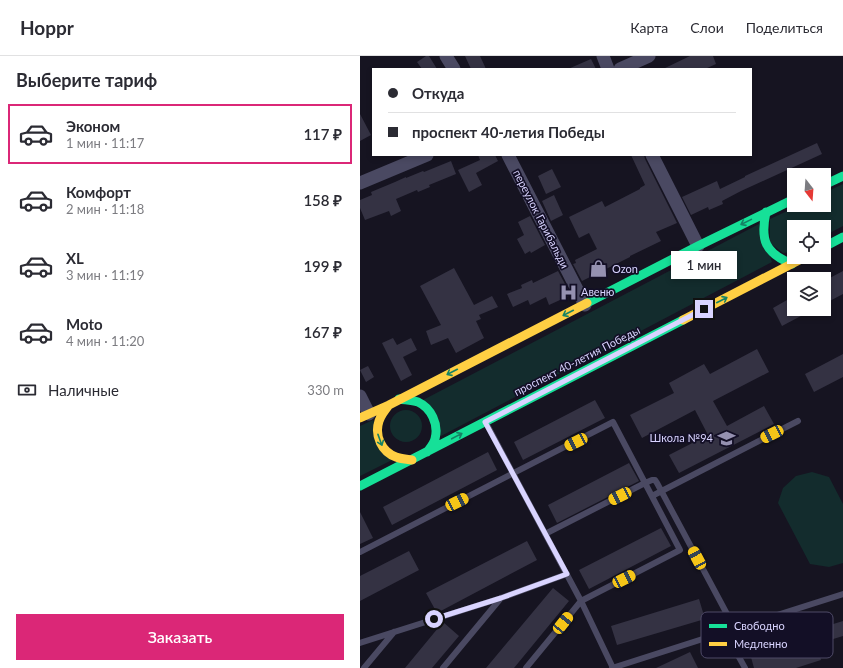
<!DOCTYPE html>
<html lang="ru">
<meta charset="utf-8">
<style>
:root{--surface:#fff;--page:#f2f2f3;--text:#2b2b33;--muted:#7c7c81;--line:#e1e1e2;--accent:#db2777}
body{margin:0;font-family:Lato,sans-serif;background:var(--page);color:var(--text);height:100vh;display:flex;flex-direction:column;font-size:15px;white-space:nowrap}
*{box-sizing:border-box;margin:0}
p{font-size:13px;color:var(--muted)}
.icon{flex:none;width:22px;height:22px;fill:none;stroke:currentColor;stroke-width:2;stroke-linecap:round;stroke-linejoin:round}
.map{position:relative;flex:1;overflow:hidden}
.side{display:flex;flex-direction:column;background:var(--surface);width:360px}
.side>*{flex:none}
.guide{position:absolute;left:12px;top:12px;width:380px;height:88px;border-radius:0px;box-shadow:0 2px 6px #0003;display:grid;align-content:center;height:88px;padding:0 16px;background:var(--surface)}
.needle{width:26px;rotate:163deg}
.buttons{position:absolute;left:427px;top:112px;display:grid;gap:8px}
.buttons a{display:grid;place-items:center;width:44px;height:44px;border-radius:0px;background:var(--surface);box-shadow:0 2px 6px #0003;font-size:20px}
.end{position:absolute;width:18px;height:18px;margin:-9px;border:5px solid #d9d4ff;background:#111;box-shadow:0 0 0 2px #111}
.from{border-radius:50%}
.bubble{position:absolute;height:28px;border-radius:0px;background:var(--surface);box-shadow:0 2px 6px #0003;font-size:13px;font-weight:600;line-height:28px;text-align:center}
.car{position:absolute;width:12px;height:24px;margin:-12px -6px;border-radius:5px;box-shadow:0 0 3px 1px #0007;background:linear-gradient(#f5c518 24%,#345 0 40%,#f5c518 0 76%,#345 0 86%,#f5c518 0)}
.guide b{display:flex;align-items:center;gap:14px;height:38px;font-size:15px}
.guide b+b{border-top:1px solid var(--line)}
.guide i{width:10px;height:10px;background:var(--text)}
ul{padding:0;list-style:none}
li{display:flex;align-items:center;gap:12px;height:60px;margin:0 8px 6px;padding:0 8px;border:2px solid transparent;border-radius:0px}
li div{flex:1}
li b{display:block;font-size:15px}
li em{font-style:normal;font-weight:600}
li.active{border-color:var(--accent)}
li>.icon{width:36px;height:36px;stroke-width:1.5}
h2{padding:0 16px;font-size:18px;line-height:48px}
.pay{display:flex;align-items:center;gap:10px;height:44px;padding:0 16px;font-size:15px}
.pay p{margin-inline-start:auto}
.cta{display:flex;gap:8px;margin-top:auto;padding:8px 16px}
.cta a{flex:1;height:46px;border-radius:0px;background:var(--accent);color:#fff;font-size:16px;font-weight:600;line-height:46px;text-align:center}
header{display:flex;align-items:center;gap:24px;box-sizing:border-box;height:56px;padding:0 20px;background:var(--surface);border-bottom:1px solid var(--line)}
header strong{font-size:19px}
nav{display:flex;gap:22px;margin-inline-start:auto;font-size:14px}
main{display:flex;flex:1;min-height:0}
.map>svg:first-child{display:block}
.green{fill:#132c2d}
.building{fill:#343243}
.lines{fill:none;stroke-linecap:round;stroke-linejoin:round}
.lane{stroke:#4a4962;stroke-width:6}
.street{stroke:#4a4962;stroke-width:13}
.fast{stroke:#16e098;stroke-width:9}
.slow{stroke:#ffcf43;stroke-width:9}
.oneway{stroke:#158265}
.route{stroke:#d9d4ff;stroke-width:5}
.labels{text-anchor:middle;stroke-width:3.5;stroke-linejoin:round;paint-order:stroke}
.street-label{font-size:11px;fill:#d9d4ff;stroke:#130f26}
.poi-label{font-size:11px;fill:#d9d4ff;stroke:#130f26;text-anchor:start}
.key{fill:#130f26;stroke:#4e4a67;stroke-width:1}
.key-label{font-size:11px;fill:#d9d4ff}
</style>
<header>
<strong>Hoppr</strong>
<nav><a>Карта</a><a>Слои</a><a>Поделиться</a></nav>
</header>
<main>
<section class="side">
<h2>Выберите тариф</h2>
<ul>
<li class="active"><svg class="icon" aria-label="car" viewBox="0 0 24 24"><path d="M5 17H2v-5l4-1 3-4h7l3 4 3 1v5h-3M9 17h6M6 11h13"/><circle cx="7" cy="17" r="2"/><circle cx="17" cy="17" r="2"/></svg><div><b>Эконом</b><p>1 мин · 11:17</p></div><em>117 ₽</em></li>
<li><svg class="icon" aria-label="car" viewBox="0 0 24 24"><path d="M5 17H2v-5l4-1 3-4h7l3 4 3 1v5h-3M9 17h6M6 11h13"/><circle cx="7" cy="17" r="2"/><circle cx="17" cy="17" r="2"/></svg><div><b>Комфорт</b><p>2 мин · 11:18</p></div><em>158 ₽</em></li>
<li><svg class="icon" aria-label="car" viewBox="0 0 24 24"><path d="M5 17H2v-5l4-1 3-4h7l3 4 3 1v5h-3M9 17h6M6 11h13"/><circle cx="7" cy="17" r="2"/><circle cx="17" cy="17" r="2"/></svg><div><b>XL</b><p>3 мин · 11:19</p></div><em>199 ₽</em></li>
<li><svg class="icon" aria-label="car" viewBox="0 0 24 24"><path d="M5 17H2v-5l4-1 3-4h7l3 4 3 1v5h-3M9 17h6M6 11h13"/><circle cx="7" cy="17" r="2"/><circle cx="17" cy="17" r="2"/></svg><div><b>Moto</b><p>4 мин · 11:20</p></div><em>167 ₽</em></li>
</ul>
<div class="pay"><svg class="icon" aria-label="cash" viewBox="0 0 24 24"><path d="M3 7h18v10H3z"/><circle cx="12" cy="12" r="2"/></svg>Наличные<p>330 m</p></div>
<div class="cta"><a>Заказать</a></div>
</section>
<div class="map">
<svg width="483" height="612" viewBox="0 0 483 612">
<rect width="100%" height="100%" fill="#161421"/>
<!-- green -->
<path class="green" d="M 483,128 L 483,170 L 464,180 L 464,171 L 434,171 L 434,195 L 433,196 L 423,197 L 410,187 L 410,163 L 440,149 L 464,149 L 464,137 Z
M 399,168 L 412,206 L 81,380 L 63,344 Z
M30 370a16 16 0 1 1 32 0a16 16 0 1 1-32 0Z
M 13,364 L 32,404 L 0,420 L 0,370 Z
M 452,416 L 469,421 L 483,448 L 483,507 L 469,511 L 450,508 L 418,447 L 423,432 L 436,420 Z"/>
<!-- building -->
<path class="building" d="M 66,0 L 69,0 L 77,13 L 62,13 L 57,6 Z
M 105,0 L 120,0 L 126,13 L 111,13 Z
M 330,0 L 353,0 L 356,8 L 345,13 L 303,13 Z
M 231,3 L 236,13 L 208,13 Z
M 0,58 L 11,79 L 0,85 Z
M 457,87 L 462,98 L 381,135 L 362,145 L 363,148 L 349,154 L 348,151 L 331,159 L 322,141 L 357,125 L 360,133 L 385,121 L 385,120 Z
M 118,99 L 135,99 L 138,105 L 116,117 L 122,129 L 109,136 L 98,114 L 120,104 Z
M 271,99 L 284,99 L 285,103 L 317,167 L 296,176 L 301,185 L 270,200 L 270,201 L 222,225 L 213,208 L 216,207 L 215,204 L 237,193 L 229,177 L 219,182 L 209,161 L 242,145 L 245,151 L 280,133 L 280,132 L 285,129 Z
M 91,105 L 96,118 L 69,129 L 70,131 L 58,136 L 57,134 L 36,143 L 41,155 L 31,160 L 29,155 L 5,164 L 0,152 L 0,144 L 12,139 L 11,136 L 35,126 L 46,121 L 46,122 L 63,115 L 64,116 Z
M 192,113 L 201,131 L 186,138 L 178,120 Z
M 194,139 L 203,159 L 191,165 L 182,145 Z
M 170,160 L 185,189 L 171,197 L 170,195 L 165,198 L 157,183 L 164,179 L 158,166 Z
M 94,212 L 114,249 L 132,240 L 138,251 L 119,259 L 121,263 L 116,265 L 124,282 L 96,297 L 88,282 L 71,289 L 66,275 L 81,269 L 60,230 Z
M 198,215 L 211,239 L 189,249 L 186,241 L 170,249 L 168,244 L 153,251 L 147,238 L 162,232 L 161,229 L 172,224 L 173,227 Z
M 483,215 L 483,238 L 464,248 L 464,225 Z
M 434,240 L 434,253 L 454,253 L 422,270 L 413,252 Z
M 33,282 L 37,289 L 51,282 L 57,294 L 43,301 L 52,319 L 41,325 L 22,287 Z
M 397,293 L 409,316 L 353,345 L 367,370 L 404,350 L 414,368 L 319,417 L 309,399 L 348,379 L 335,354 L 282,382 L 270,359 L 314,337 L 309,327 L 344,308 L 350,318 Z
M 483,298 L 483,321 L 454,336 L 445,318 Z
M 8,310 L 14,321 L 6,326 L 0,314 Z
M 235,344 L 245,362 L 163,404 L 154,386 Z
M 128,396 L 137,414 L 32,469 L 23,451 Z
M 269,407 L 279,425 L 197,467 L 188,449 Z
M 0,456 L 13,482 L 0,488 Z
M 301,472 L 311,490 L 229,533 L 219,514 Z
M 167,485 L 177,504 L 77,557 L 66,537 Z
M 49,495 L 59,514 L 0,545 L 0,520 Z
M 193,532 L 209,545 L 154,612 L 126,612 Z
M 339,543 L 345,563 L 257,589 L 251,570 Z
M 483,565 L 483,580 L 457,588 L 461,604 L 436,612 L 394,612 L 389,594 Z
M 83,566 L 99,580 L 72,612 L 45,612 Z
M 330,596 L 338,612 L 296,612 Z"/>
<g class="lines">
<!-- lane -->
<path class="lane" d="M 126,367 L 221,545 L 253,612
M 292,440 L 438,365
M 0,496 L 253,366 L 285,427 L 292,424 L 295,424 L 297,427 L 375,573
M 365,576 L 385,612
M 0,587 L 141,542 L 207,518
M 4,612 L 34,576
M 83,612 L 141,542
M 166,612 L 221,545 L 320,494 L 285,427 L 185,478
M 252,612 L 483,538"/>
<!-- street -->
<path class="street" d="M 86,0 L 94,13
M 243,0 L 248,13
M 260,13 L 289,0
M 148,99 L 225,249
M 292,99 L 338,190
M 0,127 L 67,99
M 0,340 L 9,358"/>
<!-- fast -->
<path class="fast" d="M 464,129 L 483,120
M 406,156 C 400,184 405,197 432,208
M 464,191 L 483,181
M 227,247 L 338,190 L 434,143
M 39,343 C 45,344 52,344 58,346 C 71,352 79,368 75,383 C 74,388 70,392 67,396
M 0,430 L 323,264"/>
<!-- slow -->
<path class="slow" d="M 323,264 L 445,201
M 29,349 C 25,354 21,359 19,365 C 14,380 22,396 36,401 C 41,403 47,403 52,404
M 0,362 L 29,349 L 227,247"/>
</g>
<!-- one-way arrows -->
<defs><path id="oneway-shaft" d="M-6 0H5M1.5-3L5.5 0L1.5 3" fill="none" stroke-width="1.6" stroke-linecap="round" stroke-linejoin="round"/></defs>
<g class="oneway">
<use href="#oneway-shaft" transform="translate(386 166) rotate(154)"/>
<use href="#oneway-shaft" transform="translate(362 244) rotate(-27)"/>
<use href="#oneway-shaft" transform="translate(208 257) rotate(153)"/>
<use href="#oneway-shaft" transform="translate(92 316) rotate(153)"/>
<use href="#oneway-shaft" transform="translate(97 380) rotate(-28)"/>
<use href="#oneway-shaft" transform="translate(20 384) rotate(70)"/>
</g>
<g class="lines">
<!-- route -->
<path class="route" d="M 74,563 L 141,542 L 207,518 L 125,366 L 344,253"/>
</g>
<!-- icons -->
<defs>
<symbol id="shop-bare" viewBox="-9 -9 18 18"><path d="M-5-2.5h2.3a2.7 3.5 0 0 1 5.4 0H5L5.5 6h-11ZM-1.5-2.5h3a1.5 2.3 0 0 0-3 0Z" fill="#9591b1" stroke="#130f26" stroke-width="2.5" paint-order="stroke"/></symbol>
<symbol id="hospital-bare" viewBox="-9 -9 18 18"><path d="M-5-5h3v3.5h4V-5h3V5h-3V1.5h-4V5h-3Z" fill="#9591b1" stroke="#130f26" stroke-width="2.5" paint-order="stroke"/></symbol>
<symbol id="school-bare" viewBox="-9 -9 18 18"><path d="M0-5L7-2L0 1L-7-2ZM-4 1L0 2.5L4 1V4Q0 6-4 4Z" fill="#9591b1" stroke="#130f26" stroke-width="2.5" paint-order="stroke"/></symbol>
</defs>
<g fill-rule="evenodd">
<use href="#shop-bare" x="226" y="200" width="25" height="25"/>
<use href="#hospital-bare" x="196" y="224" width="25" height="25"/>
<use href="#school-bare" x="354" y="370" width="25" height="25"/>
</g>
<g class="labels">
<!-- street labels -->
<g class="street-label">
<text transform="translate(181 163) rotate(63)" y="4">переулок Гарибальди</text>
<text transform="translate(217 305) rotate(-27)" y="4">проспект 40-летия Победы</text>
</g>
<!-- poi labels -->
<g class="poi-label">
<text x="252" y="217">Ozon</text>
<text x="221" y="240">Авеню</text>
<text x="353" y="386" text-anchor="end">Школа №94</text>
</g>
</g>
<!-- legend -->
<rect x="341" y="556" width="132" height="46" rx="6" class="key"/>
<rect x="349" y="568" width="18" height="4" fill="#16e098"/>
<rect x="349" y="586" width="18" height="4" fill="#ffcf43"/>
<g class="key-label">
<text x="374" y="574">Свободно</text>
<text x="374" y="592">Медленно</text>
</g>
</svg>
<div class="buttons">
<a><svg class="needle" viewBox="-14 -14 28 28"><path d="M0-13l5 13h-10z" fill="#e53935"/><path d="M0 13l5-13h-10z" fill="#7c7c81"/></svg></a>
<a><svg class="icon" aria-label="locate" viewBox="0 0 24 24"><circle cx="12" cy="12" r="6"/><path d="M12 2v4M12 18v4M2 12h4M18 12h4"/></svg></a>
<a><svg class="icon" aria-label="layers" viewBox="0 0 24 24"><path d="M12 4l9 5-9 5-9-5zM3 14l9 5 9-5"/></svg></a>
</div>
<i class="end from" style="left:74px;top:563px"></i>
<i class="end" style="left:344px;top:253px"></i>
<div class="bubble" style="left:311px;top:195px;width:66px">1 мин</div>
<i class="car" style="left:412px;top:378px;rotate:243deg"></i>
<i class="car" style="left:216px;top:386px;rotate:243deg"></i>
<i class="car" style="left:260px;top:440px;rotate:243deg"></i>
<i class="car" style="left:97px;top:446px;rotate:63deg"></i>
<i class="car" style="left:337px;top:502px;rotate:332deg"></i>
<i class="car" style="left:264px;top:523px;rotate:63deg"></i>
<i class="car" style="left:203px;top:567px;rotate:39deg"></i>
<div class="guide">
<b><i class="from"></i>Откуда</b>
<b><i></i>проспект 40-летия Победы</b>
</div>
</div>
</main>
